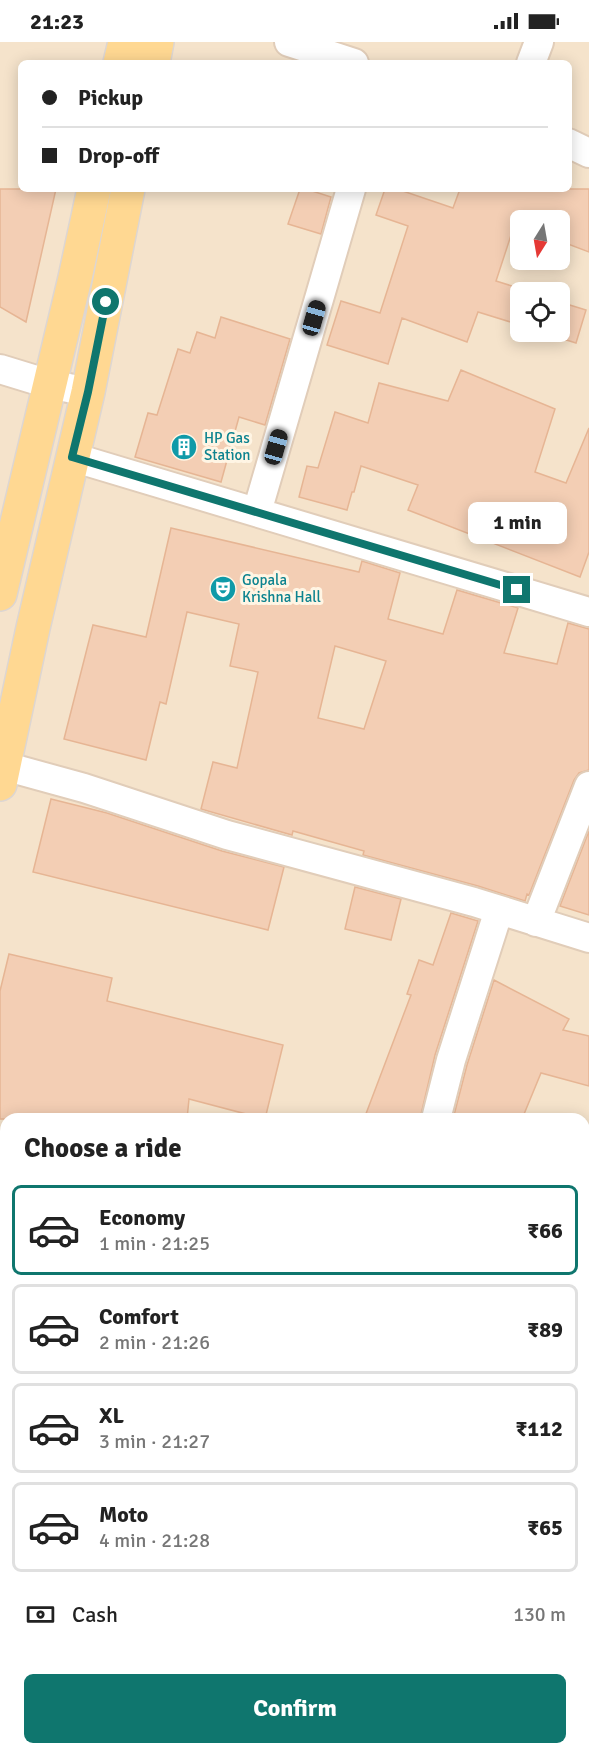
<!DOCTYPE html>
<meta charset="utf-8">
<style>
:root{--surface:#fff;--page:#f2f2f2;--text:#222;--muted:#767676;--line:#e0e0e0;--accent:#0f766e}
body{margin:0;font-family:Signika,sans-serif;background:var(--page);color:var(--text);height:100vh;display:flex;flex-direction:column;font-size:22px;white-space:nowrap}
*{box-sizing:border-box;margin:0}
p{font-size:20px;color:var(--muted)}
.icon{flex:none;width:33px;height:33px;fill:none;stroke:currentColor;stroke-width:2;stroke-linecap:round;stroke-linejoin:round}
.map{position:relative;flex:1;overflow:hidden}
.details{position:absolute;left:0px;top:1071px;width:590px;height:642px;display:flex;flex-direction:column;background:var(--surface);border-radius:18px 18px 0 0;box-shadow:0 3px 15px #0003}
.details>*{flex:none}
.hud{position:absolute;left:18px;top:18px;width:554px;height:132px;border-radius:9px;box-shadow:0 3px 15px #0003;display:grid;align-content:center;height:132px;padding:0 24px;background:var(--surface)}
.needle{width:39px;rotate:191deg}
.fabs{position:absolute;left:510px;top:168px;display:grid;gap:12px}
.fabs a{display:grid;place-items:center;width:60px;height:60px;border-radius:9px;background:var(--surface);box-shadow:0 3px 15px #0003;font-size:30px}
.end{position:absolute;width:27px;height:27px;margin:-14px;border:8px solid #0f766e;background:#fff;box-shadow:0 0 0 3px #fff}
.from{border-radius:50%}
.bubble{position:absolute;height:42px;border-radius:9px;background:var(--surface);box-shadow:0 3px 15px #0003;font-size:20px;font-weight:800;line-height:42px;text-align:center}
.car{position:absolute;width:18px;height:36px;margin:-18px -9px;border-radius:8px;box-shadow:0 0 4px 2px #0007;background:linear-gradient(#222 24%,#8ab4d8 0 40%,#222 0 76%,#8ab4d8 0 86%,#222 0)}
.hud b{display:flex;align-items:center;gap:21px;height:57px;font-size:22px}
.hud b+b{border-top:2px solid var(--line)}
.hud i{width:15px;height:15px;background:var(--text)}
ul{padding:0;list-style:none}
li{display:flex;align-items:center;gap:18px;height:90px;margin:0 12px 9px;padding:0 12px;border:3px solid var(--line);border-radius:9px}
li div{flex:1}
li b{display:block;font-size:22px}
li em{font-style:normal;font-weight:800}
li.active{border-color:var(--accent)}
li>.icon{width:54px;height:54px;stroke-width:1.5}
h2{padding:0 24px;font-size:27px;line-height:72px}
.pay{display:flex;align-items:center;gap:15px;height:66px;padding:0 24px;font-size:22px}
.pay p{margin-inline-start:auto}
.action{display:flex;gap:12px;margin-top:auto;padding:12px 24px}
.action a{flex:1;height:69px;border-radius:9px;background:var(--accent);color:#fff;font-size:24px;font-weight:800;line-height:69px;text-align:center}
.status{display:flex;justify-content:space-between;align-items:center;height:42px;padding:0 30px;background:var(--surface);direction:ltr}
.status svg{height:16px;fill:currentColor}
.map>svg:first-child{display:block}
.residential{fill:#f5e3cb;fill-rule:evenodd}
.building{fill:#f3ceb4;stroke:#e6b594;stroke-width:1.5;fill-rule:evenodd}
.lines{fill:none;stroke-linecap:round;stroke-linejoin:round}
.street-casing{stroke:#e1cdb9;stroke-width:32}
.primary-casing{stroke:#ddd6d2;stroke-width:36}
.street{stroke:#fff;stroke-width:28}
.primary{stroke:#ffd892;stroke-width:33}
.route{stroke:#0f766e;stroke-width:8}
.labels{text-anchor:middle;stroke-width:6;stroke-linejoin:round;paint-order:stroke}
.culture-label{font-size:15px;fill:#0d838f;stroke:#fff5e4;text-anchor:start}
</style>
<div class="status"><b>21:23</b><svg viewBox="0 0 49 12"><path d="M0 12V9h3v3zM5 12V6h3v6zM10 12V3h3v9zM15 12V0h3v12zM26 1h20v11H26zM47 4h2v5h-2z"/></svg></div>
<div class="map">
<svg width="589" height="1713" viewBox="0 0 589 1713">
<rect width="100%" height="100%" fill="#fdf1dd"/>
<!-- residential -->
<path class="residential" d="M 0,0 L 589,0 L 589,1713 L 0,1713 ZM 21,21 L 568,21 L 568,147 L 21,147 ZM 520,178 L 560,178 L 560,218 L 520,218 ZM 520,250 L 560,250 L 560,290 L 520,290 ZM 6,1077 L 584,1077 L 584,1707 L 6,1707 Z"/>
<!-- building -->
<path class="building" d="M 0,147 L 56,147 L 26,280 L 0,265 Z
M 300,147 L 306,147 L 331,155 L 321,192 L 288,182 Z
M 385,147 L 397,147 L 453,166 L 460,147 L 589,147 L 589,210 L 560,199 L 560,178 L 516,178 L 496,239 L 531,250 L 520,250 L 520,283 L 478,270 L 467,300 L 402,276 L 388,322 L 327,303 L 341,259 L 380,271 L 408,184 L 376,173 Z
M 560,260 L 586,268 L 576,301 L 541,290 L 560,290 Z
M 221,275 L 290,297 L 265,383 L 239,375 L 221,440 L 135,415 L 148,371 L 157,373 L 178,307 L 190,311 L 197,290 L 215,296 Z
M 461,328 L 555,367 L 535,430 L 566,441 L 589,386 L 589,510 L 580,535 L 408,468 L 418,443 L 361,424 L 354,450 L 352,450 L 347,468 L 299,455 L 307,424 L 318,426 L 335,370 L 368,381 L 379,341 L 448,359 Z
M 171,486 L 359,530 L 362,519 L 400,531 L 388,577 L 443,592 L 457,548 L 518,566 L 504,611 L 557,622 L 568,581 L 589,587 L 589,728 L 579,731 L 574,738 L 529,853 L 527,852 L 525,859 L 478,844 L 363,813 L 364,809 L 293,789 L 292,793 L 201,767 L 213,720 L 237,726 L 258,630 L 230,624 L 239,582 L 187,570 L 166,662 L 160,660 L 146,718 L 64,697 L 93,583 L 146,595 ZM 335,604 L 386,619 L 364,687 L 318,676 Z
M 51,757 L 107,771 L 222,809 L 284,825 L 268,888 L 33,830 Z
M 589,789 L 589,873 L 560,864 Z
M 355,845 L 401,857 L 391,898 L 345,887 Z
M 451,871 L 478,879 L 435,1013 L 420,1077 L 364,1077 L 411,953 L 407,952 L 419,918 L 433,923 Z
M 9,912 L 112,936 L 107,959 L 283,1003 L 265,1077 L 189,1057 L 187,1077 L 0,1077 L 0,949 Z
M 494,938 L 569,977 L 563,988 L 589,994 L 589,1044 L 541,1031 L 522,1077 L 453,1077 L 467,1023 Z"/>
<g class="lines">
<defs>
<path id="street" d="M 289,0 L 354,21
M 531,21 L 539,0
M 568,101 L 589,111
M 0,327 L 49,342 L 88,350
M 72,415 L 589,570
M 257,470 L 351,147
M 4,724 L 84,746 L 227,793 L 474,860 L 589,896
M 536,880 L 589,744
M 436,1077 L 451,1018 L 499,868
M 584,1170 L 589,1150
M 0,1250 L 6,1252
M 584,1508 L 589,1511
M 584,1638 L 589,1625
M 24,1713 L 25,1707
M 136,1713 L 138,1707
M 262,1713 L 264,1707
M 412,1713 L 414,1707
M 554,1713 L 556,1707"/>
<path id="primary" d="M 120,21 L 125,0
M 153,21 L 157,0
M 0,552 L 75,236 L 94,147
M 0,742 L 33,586 L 88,350 L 128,147"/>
</defs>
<!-- street casing -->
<use href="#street" class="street-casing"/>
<!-- primary casing -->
<use href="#primary" class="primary-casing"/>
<!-- street -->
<use href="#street" class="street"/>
<!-- primary -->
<use href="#primary" class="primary"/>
</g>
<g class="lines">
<!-- route -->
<path class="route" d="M 106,260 L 88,350 L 72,415 L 517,548"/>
</g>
<!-- icons -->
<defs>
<symbol id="building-disc" viewBox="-11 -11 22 22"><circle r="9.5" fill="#0f9aa8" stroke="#fff5e4"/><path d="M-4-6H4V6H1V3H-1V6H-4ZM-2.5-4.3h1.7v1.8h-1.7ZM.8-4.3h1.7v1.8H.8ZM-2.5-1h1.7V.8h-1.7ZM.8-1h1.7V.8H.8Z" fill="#fff"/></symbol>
<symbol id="theatre-disc" viewBox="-11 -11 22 22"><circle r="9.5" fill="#0f9aa8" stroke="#fff5e4"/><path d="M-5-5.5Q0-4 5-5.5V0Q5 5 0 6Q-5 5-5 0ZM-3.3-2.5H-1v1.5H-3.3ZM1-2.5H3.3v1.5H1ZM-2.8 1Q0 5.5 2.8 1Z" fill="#fff"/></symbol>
</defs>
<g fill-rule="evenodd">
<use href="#building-disc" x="169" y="390" width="30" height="30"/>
<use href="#theatre-disc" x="208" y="532" width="30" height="30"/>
</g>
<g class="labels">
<!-- culture labels -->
<g class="culture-label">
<text x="204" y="401">HP Gas<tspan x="204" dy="17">Station</tspan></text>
<text x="242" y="543">Gopala<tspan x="242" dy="17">Krishna Hall</tspan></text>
</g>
</g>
</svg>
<div class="fabs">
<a><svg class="needle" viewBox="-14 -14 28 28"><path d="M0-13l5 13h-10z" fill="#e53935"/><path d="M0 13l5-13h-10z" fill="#767676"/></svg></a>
<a><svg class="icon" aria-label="locate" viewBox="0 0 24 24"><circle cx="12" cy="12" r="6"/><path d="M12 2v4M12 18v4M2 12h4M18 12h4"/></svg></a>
</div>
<i class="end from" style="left:106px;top:260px"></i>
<i class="end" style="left:517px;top:548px"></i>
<div class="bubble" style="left:468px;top:460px;width:99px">1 min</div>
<i class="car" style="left:314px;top:276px;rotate:16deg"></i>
<i class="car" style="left:276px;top:405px;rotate:16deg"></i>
<div class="hud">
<b><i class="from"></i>Pickup</b>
<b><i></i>Drop-off</b>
</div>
<section class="details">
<h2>Choose a ride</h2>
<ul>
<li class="active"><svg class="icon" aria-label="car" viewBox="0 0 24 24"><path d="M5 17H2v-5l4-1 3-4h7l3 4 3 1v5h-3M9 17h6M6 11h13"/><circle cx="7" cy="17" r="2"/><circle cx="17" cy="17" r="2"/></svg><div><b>Economy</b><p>1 min · 21:25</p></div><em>₹66</em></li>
<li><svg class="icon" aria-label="car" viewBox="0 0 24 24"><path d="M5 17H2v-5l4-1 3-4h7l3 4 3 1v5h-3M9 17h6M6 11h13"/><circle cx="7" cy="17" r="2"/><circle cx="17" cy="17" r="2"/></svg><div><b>Comfort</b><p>2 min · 21:26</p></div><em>₹89</em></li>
<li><svg class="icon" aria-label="car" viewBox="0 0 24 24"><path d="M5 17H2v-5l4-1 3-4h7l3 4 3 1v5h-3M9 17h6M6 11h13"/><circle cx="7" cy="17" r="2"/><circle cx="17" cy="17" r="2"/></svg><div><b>XL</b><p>3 min · 21:27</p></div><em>₹112</em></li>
<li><svg class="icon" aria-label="car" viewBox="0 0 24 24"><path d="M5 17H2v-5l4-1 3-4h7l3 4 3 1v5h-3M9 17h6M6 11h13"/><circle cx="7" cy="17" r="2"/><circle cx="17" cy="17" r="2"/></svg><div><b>Moto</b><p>4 min · 21:28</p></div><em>₹65</em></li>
</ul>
<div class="pay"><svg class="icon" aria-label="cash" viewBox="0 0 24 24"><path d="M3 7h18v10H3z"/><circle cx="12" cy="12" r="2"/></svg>Cash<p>130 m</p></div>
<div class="action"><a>Confirm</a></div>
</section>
</div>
